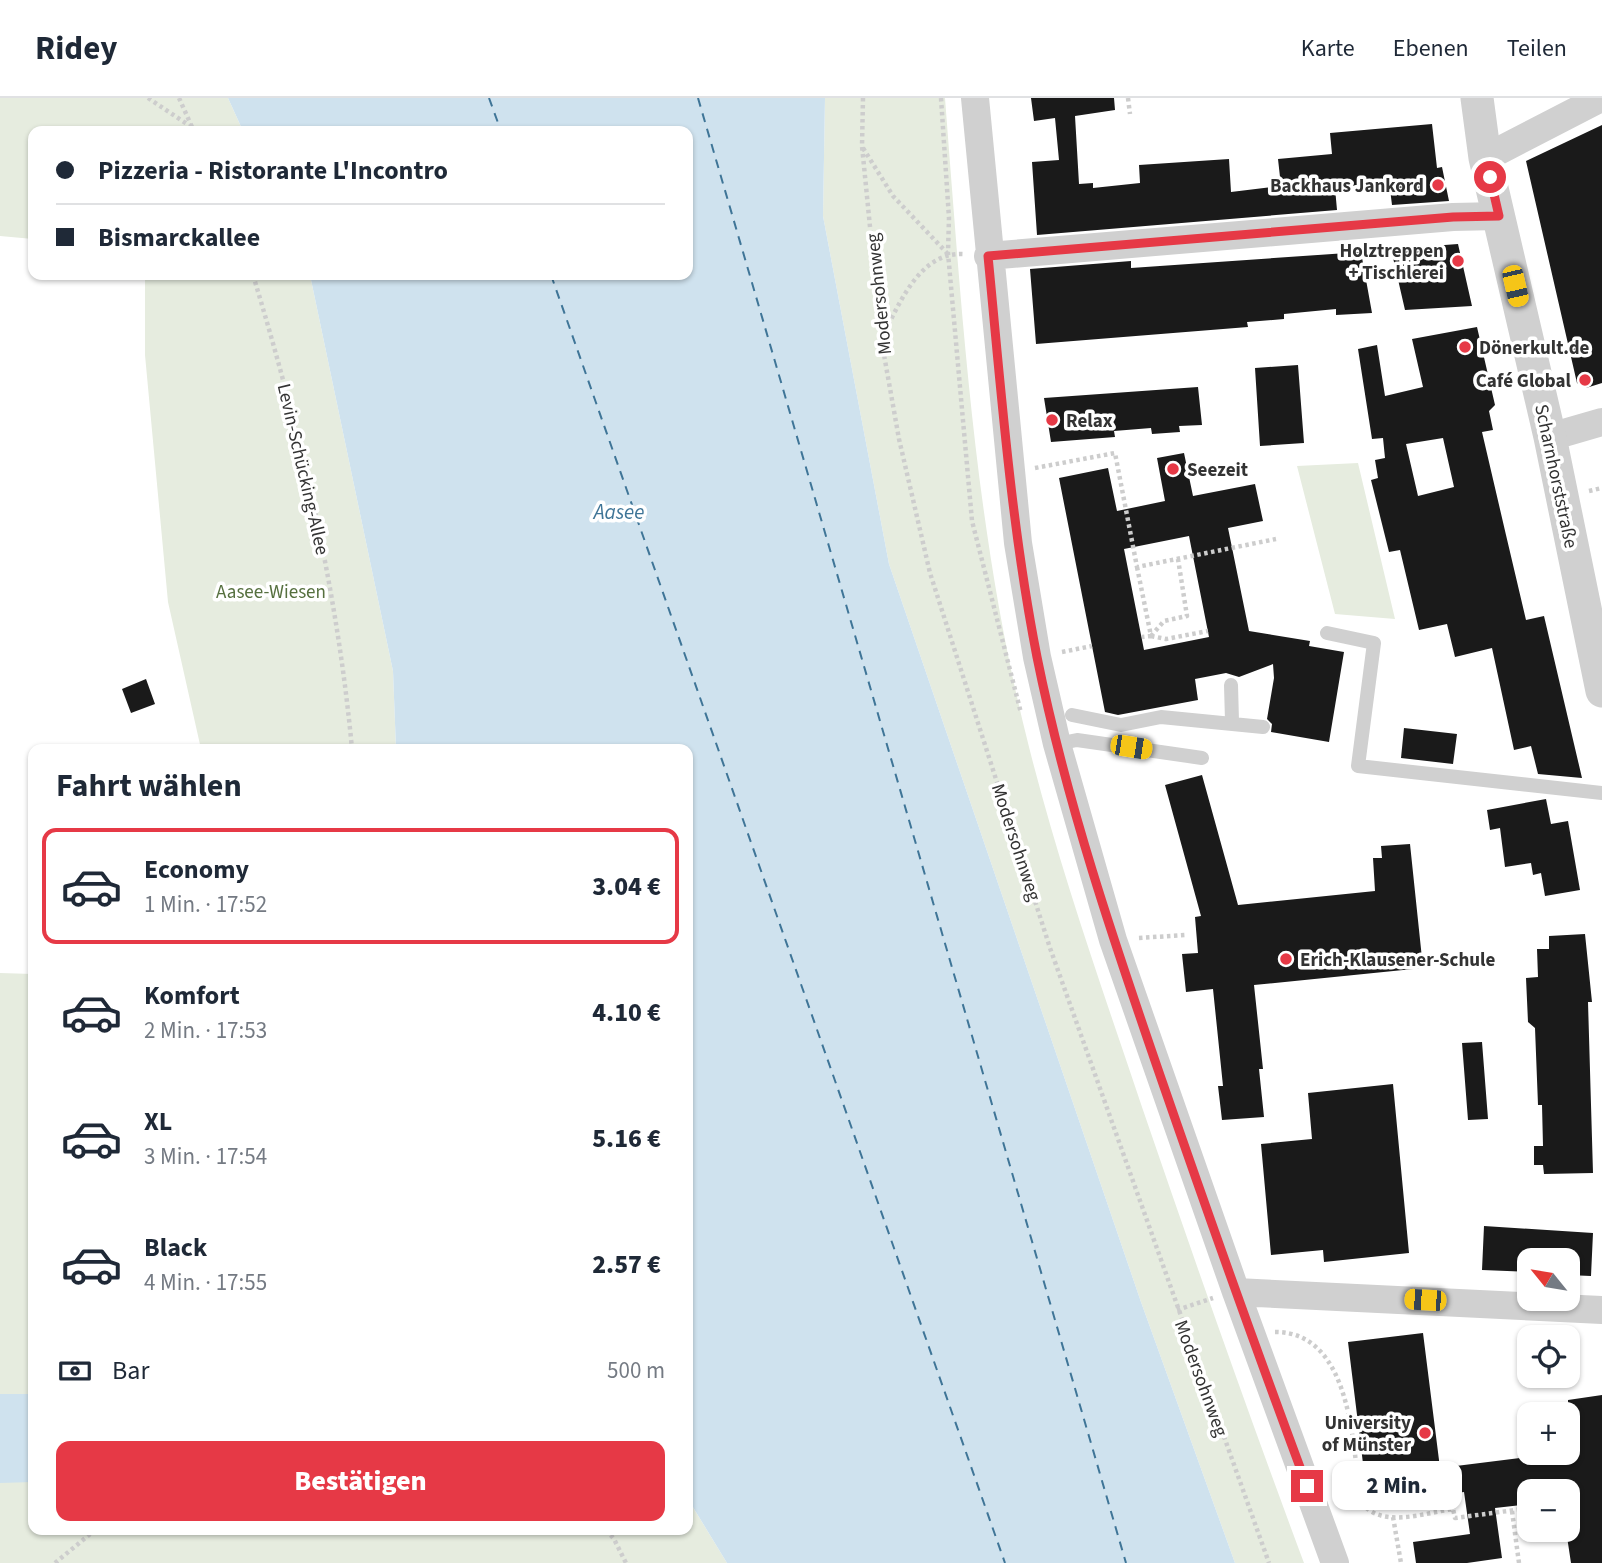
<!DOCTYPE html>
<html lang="de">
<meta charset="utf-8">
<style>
:root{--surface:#fff;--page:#f6f6f7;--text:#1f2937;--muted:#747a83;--line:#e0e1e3;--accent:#e63946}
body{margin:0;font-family:"Source Sans 3",sans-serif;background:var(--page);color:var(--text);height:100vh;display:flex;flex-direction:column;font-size:26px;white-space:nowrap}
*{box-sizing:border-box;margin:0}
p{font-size:23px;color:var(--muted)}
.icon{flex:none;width:38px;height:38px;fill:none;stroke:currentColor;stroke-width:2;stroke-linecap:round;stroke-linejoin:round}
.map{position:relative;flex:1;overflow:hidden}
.panel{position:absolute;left:28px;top:646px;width:665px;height:791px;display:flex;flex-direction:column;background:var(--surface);border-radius:14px;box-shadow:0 2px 5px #0004}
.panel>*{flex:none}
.guide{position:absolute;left:28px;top:28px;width:665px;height:154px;border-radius:14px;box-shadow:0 2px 5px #0004;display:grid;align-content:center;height:154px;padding:0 28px;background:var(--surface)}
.needle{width:46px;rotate:300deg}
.tools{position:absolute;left:1517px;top:1150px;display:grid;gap:14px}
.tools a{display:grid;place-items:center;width:63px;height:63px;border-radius:14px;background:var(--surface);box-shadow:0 2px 5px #0004;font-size:35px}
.end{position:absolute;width:32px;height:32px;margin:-16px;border:9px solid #e63946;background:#fff;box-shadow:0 0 0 4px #fff}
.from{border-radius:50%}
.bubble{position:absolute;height:49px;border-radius:14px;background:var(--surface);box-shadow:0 2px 5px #0004;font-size:23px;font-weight:800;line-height:49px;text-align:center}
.car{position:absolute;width:21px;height:42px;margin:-21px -10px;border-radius:9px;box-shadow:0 0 5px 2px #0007;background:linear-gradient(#f5c518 24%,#345 0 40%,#f5c518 0 76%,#345 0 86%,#f5c518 0)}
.guide b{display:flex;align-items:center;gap:24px;height:66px;font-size:26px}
.guide b+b{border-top:2px solid var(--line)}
.guide i{width:18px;height:18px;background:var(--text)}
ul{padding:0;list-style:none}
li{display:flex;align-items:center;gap:21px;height:116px;margin:0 14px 10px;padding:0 14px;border:4px solid transparent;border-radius:14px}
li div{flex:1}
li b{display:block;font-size:26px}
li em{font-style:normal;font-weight:800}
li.selected{border-color:var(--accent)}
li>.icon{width:63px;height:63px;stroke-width:1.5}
h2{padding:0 28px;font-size:32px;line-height:84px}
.pay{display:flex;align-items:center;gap:18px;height:77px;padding:0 28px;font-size:26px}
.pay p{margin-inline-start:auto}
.action{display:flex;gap:14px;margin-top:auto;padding:14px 28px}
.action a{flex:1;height:80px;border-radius:14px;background:var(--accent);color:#fff;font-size:28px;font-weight:800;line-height:80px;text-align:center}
header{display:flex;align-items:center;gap:42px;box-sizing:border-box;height:98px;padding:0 35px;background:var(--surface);border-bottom:2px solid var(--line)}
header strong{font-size:33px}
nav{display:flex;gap:38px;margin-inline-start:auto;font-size:24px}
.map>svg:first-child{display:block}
.green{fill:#e6ecdf}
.water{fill:#cfe2ee}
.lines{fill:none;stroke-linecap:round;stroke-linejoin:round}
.ferry{stroke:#3f7597;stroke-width:2;stroke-dasharray:9 7;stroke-linecap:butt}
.building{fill:#1a1a1a;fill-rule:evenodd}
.path{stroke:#cdcdcd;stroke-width:4.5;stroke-dasharray:3.5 3.5;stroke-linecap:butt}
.service{stroke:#d0d0d0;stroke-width:14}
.minor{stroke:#d0d0d0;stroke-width:28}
.tertiary{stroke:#d0d0d0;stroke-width:33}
.route{stroke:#e63946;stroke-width:9}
.poi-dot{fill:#e63946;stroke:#fff;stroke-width:2.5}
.labels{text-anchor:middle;stroke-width:7;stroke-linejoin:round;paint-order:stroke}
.poi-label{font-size:19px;font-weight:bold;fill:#333;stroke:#fff;text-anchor:end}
.street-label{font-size:19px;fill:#333;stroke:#fff}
.park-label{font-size:19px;fill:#56703f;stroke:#fff}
.water-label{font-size:21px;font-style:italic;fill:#3f7597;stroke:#fff}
</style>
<header>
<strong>Ridey</strong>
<nav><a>Karte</a><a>Ebenen</a><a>Teilen</a></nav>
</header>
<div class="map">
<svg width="1602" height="1465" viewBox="0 0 1602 1465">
<rect width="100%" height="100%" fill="#fff"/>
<!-- green -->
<path class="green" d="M 0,0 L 228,0 L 243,33 L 33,33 L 33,141 L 0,138 Z
M 825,0 L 945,0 C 962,217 975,438 1029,649 C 1060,772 1103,893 1143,1012 C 1195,1164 1248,1315 1304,1465 L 1235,1465 L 1141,1204 L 889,466 L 823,118 Z
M 145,177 L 310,177 L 393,573 L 396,651 L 201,651 L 168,504 L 145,257 Z
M 1358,365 L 1395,521 L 1335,516 L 1297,368 Z
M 0,875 L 33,876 L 33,1432 L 688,1432 L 688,1401 L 727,1465 L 0,1465 Z"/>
<!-- water -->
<path class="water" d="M 228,0 L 825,0 L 823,118 L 889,466 L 1141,1204 L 1235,1465 L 727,1465 L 688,1401 L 688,651 L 396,651 L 393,573 L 310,177 L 688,177 L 688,33 L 243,33 Z
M 0,1296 L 33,1296 L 33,1384 L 0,1385 Z"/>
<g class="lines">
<!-- ferry -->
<path class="ferry" d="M 489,0 L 501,33
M 698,0 L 1126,1465
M 551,177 L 1005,1465"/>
</g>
<!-- building -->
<path class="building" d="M 1031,0 L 1114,0 L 1115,12 L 1075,18 L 1079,86 L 1093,85 L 1093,90 L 1140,85 L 1139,67 L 1229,61 L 1231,94 L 1281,88 L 1278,61 L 1332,56 L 1330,35 L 1432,26 L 1437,70 L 1442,69 L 1449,103 L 1392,107 L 1389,83 L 1335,90 L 1337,112 L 1037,137 L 1032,64 L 1059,62 L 1055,20 L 1034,23 Z
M 1602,27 L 1602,285 L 1586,290 L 1577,285 L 1526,63 Z
M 1458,146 L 1472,208 L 1405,212 L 1391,151 Z
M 1361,154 L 1372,215 L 1336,217 L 1336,211 L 1284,216 L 1284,221 L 1247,224 L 1248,229 L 1036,246 L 1030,171 L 1131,163 L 1131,170 Z
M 1477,229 L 1495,307 L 1489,313 L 1493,332 L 1482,334 L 1506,437 L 1526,522 L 1544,518 L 1582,680 L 1538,676 L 1531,648 L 1514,652 L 1492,550 L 1455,559 L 1447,526 L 1419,532 L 1400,452 L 1389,454 L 1371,382 L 1378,380 L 1375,362 L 1385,360 L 1383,340 L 1372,341 L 1358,251 L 1377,247 L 1385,298 L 1423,289 L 1412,241 ZM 1443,340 L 1454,389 L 1418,398 L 1406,346 Z
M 1298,267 L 1304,345 L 1260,348 L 1255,270 Z
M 1198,289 L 1202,327 L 1179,328 L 1180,334 L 1152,336 L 1151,330 L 1114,333 L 1115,339 L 1051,344 L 1044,300 Z
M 1184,355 L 1193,398 L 1255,386 L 1263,423 L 1228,430 L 1249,533 L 1310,543 L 1309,548 L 1344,554 L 1329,644 L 1271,634 L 1272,626 L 1267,621 L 1274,580 L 1273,566 L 1239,579 L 1226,575 L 1195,581 L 1198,602 L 1118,617 L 1105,614 L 1059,380 L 1108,370 L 1117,413 L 1165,403 L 1157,360 ZM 1189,438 L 1209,539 L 1144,552 L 1124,451 Z
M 146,581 L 155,606 L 131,615 L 122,591 Z
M 1404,630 L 1457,636 L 1453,666 L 1401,660 Z
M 1202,677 L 1238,807 L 1375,793 L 1373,760 L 1382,760 L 1381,748 L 1410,746 L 1423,870 L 1254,887 L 1263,971 L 1259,971 L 1264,1019 L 1222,1022 L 1218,988 L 1223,988 L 1213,891 L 1186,894 L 1182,856 L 1198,855 L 1195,819 L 1201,818 L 1165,687 Z
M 1546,701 L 1551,726 L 1568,723 L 1580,792 L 1545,798 L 1541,775 L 1533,777 L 1531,765 L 1505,769 L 1500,730 L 1490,732 L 1487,712 Z
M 1585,836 L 1592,904 L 1588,904 L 1593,1075 L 1544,1076 L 1543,1067 L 1534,1067 L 1534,1048 L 1543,1048 L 1542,1007 L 1538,1007 L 1535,930 L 1528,924 L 1526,880 L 1538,879 L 1537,851 L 1549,851 L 1549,838 Z
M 1482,944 L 1488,1021 L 1468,1022 L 1462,945 Z
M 1393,986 L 1409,1155 L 1324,1164 L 1323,1152 L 1271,1157 L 1261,1046 L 1312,1041 L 1308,995 Z
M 1484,1128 L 1593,1135 L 1591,1178 L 1568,1177 L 1568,1162 L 1530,1162 L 1530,1174 L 1482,1172 Z
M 1423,1235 L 1440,1370 L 1568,1354 L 1568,1302 L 1602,1297 L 1602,1465 L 1571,1465 L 1566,1432 L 1568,1393 L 1530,1393 L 1530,1406 L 1495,1410 L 1502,1460 L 1467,1465 L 1416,1465 L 1413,1444 L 1470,1436 L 1464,1394 L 1368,1406 L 1348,1244 Z"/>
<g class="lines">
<!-- path -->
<path class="path" d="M 148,0 L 193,30
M 179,0 L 192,29
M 863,0 L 862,48 L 881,240 L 899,341 L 930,475 L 1050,850 L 1269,1465
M 941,0 L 949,120 L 948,155 L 972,423 L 1021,615
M 1128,0 L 1130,16
M 863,50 L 893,98 L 947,155
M 253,177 C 300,332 337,490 352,651
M 882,239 C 899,207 919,154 963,156
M 1035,370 L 1115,355 L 1137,469 L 1276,441
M 1589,393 L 1602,390
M 1137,469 L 1151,538 L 1142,539
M 1151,538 L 1164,523 L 1187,518 L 1178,461
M 1151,538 L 1166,541 L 1208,533
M 1062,554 L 1092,548
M 1139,840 L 1185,837
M 1177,1212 L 1213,1200
M 1275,1234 C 1352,1234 1353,1348 1360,1402 C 1378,1432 1424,1415 1453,1411 L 1455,1420 L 1530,1410
M 1512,1413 L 1519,1465
M 1393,1419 L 1401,1465
M 606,1432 L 614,1441 L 626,1465
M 55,1465 L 95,1432"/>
<!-- service -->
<path class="service" d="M 1327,535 L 1374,545 L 1358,668 L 1602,695
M 1231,587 L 1232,623
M 1072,617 L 1121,627 L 1161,619 L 1263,629
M 1057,646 L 1077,642 L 1202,660"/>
<!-- minor -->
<path class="minor" d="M 975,0 L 1018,445 L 1037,559 L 1057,646 L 1113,842 L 1236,1194 L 1335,1465
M 1485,60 L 1601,0
M 988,158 L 1453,119 L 1499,118
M 1550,339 L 1602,324
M 1236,1194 L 1602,1212"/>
<!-- tertiary -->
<path class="tertiary" d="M 1477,0 L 1485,60 L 1550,339 L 1602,593"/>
</g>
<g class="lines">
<!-- route -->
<path class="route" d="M 1307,1388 C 1257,1254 1209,1119 1162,983 C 1114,844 1066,703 1037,559 C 1011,427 1001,291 988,158 L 1453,119 L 1499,118 L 1490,79"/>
</g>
<!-- markers -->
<g class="poi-dot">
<circle cx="1438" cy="87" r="7"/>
<circle cx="1458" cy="163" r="7"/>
<circle cx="1465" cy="249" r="7"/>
<circle cx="1585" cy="282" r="7"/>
<circle cx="1052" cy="322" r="7"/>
<circle cx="1173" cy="371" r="7"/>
<circle cx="1286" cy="861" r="7"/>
<circle cx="1425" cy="1335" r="7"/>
</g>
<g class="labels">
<!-- poi labels -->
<g class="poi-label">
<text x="1424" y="94">Backhaus Jankord</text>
<text x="1444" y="159">Holztreppen<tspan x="1444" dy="22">+ Tischlerei</tspan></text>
<text x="1479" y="256" text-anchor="start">Dönerkult.de</text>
<text x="1571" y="289">Café Global</text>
<text x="1066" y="329" text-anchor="start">Relax</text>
<text x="1187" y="378" text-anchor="start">Seezeit</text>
<text x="1300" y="868" text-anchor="start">Erich-Klausener-Schule</text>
<text x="1411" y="1331">University<tspan x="1411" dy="22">of Münster</tspan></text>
</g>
<!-- street labels -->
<g class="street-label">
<text transform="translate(878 196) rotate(-96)" y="7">Modersohnweg</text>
<text transform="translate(304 371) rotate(77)" y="7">Levin-Schücking-Allee</text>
<text transform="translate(1557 378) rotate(78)" y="7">Scharnhorststraße</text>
<text transform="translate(1017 744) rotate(72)" y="7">Modersohnweg</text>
<text transform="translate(1202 1280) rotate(70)" y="7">Modersohnweg</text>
</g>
<!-- park labels -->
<g class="park-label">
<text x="271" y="500">Aasee-Wiesen</text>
</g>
<!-- water labels -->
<g class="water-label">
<text x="619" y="421">Aasee</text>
</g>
</g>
</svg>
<div class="tools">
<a><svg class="needle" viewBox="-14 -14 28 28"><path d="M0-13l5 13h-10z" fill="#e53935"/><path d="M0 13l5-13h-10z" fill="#747a83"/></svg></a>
<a><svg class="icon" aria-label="locate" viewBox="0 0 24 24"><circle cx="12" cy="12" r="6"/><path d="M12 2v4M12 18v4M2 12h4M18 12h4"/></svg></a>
<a>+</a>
<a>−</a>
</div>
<i class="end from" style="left:1490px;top:79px"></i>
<i class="end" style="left:1307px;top:1388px"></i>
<div class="bubble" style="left:1332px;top:1363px;width:130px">2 Min.</div>
<i class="car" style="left:1515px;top:188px;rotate:167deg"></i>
<i class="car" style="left:1131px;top:649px;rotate:99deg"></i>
<i class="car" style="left:1425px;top:1202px;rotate:273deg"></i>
<div class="guide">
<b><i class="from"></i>Pizzeria - Ristorante L'Incontro</b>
<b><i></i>Bismarckallee</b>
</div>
<section class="panel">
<h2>Fahrt wählen</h2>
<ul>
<li class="selected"><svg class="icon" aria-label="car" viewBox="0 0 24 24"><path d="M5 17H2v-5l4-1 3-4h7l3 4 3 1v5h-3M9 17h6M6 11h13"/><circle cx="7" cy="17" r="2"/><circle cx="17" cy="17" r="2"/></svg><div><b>Economy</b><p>1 Min. · 17:52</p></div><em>3.04 €</em></li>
<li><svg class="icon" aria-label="car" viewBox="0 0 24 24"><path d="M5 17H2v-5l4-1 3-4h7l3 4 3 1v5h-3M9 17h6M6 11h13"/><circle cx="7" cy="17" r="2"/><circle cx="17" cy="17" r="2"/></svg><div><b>Komfort</b><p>2 Min. · 17:53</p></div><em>4.10 €</em></li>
<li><svg class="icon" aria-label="car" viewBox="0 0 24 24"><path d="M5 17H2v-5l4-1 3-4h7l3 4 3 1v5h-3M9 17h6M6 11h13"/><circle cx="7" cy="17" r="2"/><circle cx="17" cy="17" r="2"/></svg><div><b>XL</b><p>3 Min. · 17:54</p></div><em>5.16 €</em></li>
<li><svg class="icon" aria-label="car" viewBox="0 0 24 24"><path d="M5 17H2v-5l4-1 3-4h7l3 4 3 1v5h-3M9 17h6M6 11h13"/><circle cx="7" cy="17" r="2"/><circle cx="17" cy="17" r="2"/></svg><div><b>Black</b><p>4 Min. · 17:55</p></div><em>2.57 €</em></li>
</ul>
<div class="pay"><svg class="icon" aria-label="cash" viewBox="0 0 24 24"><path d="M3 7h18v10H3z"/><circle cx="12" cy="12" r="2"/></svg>Bar<p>500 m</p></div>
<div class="action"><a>Bestätigen</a></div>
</section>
</div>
